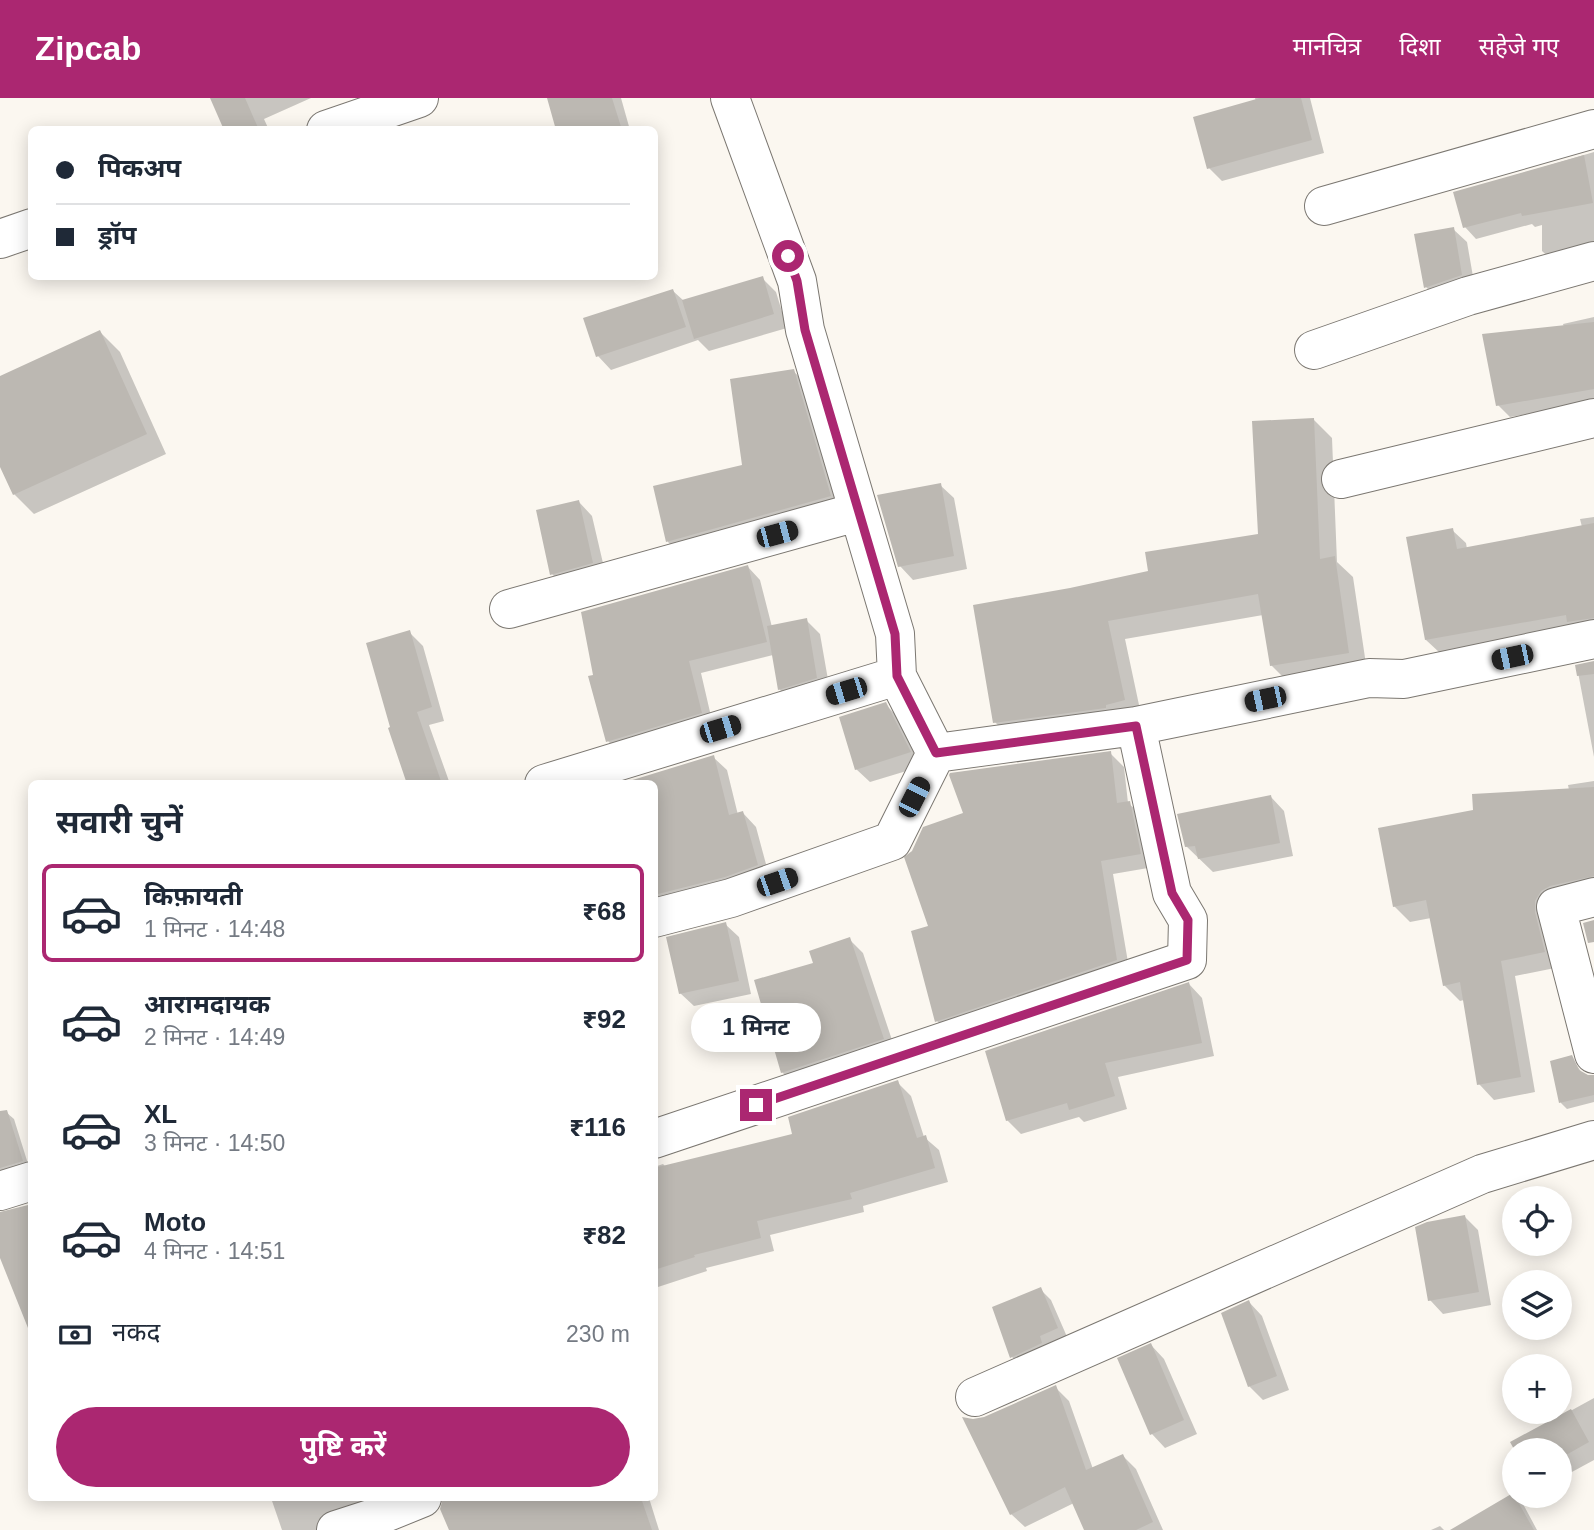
<!DOCTYPE html>
<html lang="hi">
<meta charset="utf-8">
<style>
:root{--surface:#fff;--page:#f6f6f7;--text:#1f2937;--muted:#747a83;--line:#e0e1e3;--accent:#ab2771}
body{margin:0;font-family:Arial,"Noto Sans Devanagari",sans-serif;background:var(--page);color:var(--text);height:100vh;display:flex;flex-direction:column;font-size:26px;white-space:nowrap}
*{box-sizing:border-box;margin:0}
p{font-size:23px;color:var(--muted)}
.icon{flex:none;width:38px;height:38px;fill:none;stroke:currentColor;stroke-width:2;stroke-linecap:round;stroke-linejoin:round}
.map{position:relative;flex:1;overflow:hidden}
.drawer{position:absolute;left:28px;top:682px;width:630px;height:721px;display:flex;flex-direction:column;background:var(--surface);border-radius:10px;box-shadow:0 4px 18px #0003}
.drawer>*{flex:none}
.banner{position:absolute;left:28px;top:28px;width:630px;height:154px;border-radius:10px;box-shadow:0 4px 18px #0003;display:grid;align-content:center;height:154px;padding:0 28px;background:var(--surface)}
.fabs{position:absolute;left:1502px;top:1088px;display:grid;gap:14px}
.fabs a{display:grid;place-items:center;width:70px;height:70px;border-radius:50%;background:var(--surface);box-shadow:0 4px 18px #0003;font-size:35px}
.end{position:absolute;width:32px;height:32px;margin:-16px;border:9px solid #ab2771;background:#fff;box-shadow:0 0 0 4px #fff}
.from{border-radius:50%}
.bubble{position:absolute;height:49px;border-radius:24px;background:var(--surface);box-shadow:0 4px 18px #0003;font-size:23px;font-weight:700;line-height:49px;text-align:center}
.car{position:absolute;width:21px;height:42px;margin:-21px -10px;border-radius:9px;box-shadow:0 0 5px 2px #0007;background:linear-gradient(#222 24%,#8ab4d8 0 40%,#222 0 76%,#8ab4d8 0 86%,#222 0)}
.banner b{display:flex;align-items:center;gap:24px;height:66px;font-size:26px}
.banner b+b{border-top:2px solid var(--line)}
.banner i{width:18px;height:18px;background:var(--text)}
ul{padding:0;list-style:none}
li{display:flex;align-items:center;gap:21px;height:98px;margin:0 14px 10px;padding:0 14px;border:4px solid transparent;border-radius:10px}
li div{flex:1}
li b{display:block;font-size:26px}
li em{font-style:normal;font-weight:700}
li.current{border-color:var(--accent)}
li>.icon{width:63px;height:63px;stroke-width:1.5}
h2{padding:0 28px;font-size:32px;line-height:84px}
.pay{display:flex;align-items:center;gap:18px;height:77px;padding:0 28px;font-size:26px}
.pay p{margin-inline-start:auto}
.action{display:flex;gap:14px;margin-top:auto;padding:14px 28px}
.action a{flex:1;height:80px;border-radius:42px;background:var(--accent);color:#fff;font-size:28px;font-weight:700;line-height:80px;text-align:center}
header{display:flex;align-items:center;gap:42px;box-sizing:border-box;height:98px;padding:0 35px;background:var(--accent);color:#fff}
header strong{font-size:33px}
nav{display:flex;gap:38px;margin-inline-start:auto;font-size:24px}
.map>svg:first-child{display:block}
.shadow{fill:#0003}
.building{fill:#bcb8b2}
.lines{fill:none;stroke-linecap:round;stroke-linejoin:round}
.street-casing{stroke:#7b7771;stroke-width:40}
.street{stroke:#fff;stroke-width:38}
.route{stroke:#ab2771;stroke-width:9}
</style>
<header>
<strong>Zipcab</strong>
<nav><a>मानचित्र</a><a>दिशा</a><a>सहेजे गए</a></nav>
</header>
<div class="map">
<svg width="1594" height="1432" viewBox="0 0 1594 1432">
<rect width="100%" height="100%" fill="#fbf7f0"/>
<!-- shadow -->
<path class="shadow" d="M 212,0 L 311,0 L 264,21 L 269,32 L 226,32 Z
M 565,0 L 621,0 L 630,32 L 558,32 Z
M 1255,0 L 1310,0 L 1324,55 L 1222,83 L 1209,70 L 1256,3 Z
M 1594,54 L 1594,155 L 1554,164 L 1542,153 L 1542,127 L 1535,129 L 1532,126 L 1476,141 L 1465,129 L 1455,95 Z
M 1453,131 L 1467,144 L 1475,190 L 1439,203 L 1426,189 Z
M 762,180 L 776,194 L 787,230 L 709,253 L 698,242 L 611,272 L 598,258 L 673,193 L 684,203 Z
M 1594,219 L 1594,304 L 1510,319 L 1498,307 L 1564,229 L 1563,226 Z
M 100,234 L 120,254 L 166,356 L 34,416 L 14,396 L 0,365 L 0,279 Z
M 793,273 L 807,286 L 844,412 L 681,457 L 668,444 L 655,389 L 744,368 Z
M 1314,322 L 1332,340 L 1337,464 L 1353,479 L 1367,573 L 1290,586 L 1271,567 L 1263,517 L 1125,541 L 1142,621 L 1013,643 L 995,624 L 1071,492 L 1150,474 L 1259,437 Z
M 940,387 L 954,400 L 967,471 L 913,482 L 900,468 Z
M 579,404 L 592,418 L 606,478 L 565,489 L 552,476 Z
M 1594,419 L 1594,535 L 1440,555 L 1426,542 L 1452,432 L 1466,445 L 1467,451 L 1582,429 L 1580,421 Z
M 748,469 L 760,482 L 772,529 L 806,522 L 820,536 L 830,593 L 793,604 L 779,591 L 773,557 L 701,575 L 713,627 L 620,656 L 608,643 Z
M 409,534 L 423,548 L 444,623 L 429,627 L 450,686 L 409,686 Z
M 1594,565 L 1594,659 L 1577,569 Z
M 885,606 L 899,620 L 923,668 L 870,684 L 856,671 Z
M 1110,655 L 1124,669 L 1128,705 L 1143,718 L 1154,769 L 1113,776 L 1130,876 L 950,936 L 937,923 L 931,830 L 966,716 Z
M 713,659 L 727,672 L 738,717 L 743,715 L 756,729 L 770,781 L 654,814 L 654,686 L 629,686 Z
M 1594,683 L 1594,796 L 1567,803 L 1560,869 L 1515,878 L 1535,994 L 1494,1002 L 1479,986 L 1464,902 L 1460,903 L 1444,887 L 1431,820 L 1410,824 L 1394,808 L 1569,692 L 1568,687 Z
M 1271,699 L 1284,713 L 1293,758 L 1213,774 L 1186,748 Z
M 725,826 L 739,839 L 751,896 L 694,908 L 680,895 Z
M 849,841 L 863,855 L 896,954 L 796,988 L 782,974 L 815,866 Z
M 1189,886 L 1202,900 L 1214,958 L 1118,979 L 1127,1011 L 1084,1024 L 1079,1019 L 1021,1036 L 1007,1022 Z
M 1571,959 L 1582,975 L 1594,985 L 1594,1004 L 1567,1011 L 1561,1005 L 1552,964 Z
M 897,984 L 911,998 L 924,1039 L 939,1052 L 948,1084 L 863,1108 L 864,1114 L 770,1137 L 774,1153 L 706,1170 L 707,1173 L 658,1189 L 654,1185 L 654,1069 L 663,1066 L 666,1069 L 794,1037 Z
M 7,1015 L 14,1021 L 29,1069 L 0,1077 L 0,1017 Z
M 1465,1119 L 1478,1132 L 1491,1207 L 1443,1216 L 1430,1202 Z
M 1040,1191 L 1051,1202 L 1068,1241 L 1023,1269 L 1012,1259 Z
M 1249,1204 L 1262,1218 L 1289,1292 L 1263,1302 L 1249,1288 Z
M 1151,1247 L 1164,1261 L 1197,1336 L 1165,1350 L 1152,1336 L 1120,1261 Z
M 1055,1289 L 1069,1303 L 1093,1371 L 1123,1358 L 1136,1371 L 1163,1432 L 1086,1432 L 1074,1405 L 1025,1429 L 1011,1416 L 984,1321 Z
M 1594,1300 L 1594,1362 L 1559,1381 L 1559,1353 L 1512,1345 Z
M 1514,1398 L 1523,1406 L 1537,1432 L 1454,1432 Z
M 271,1400 L 414,1400 L 327,1432 L 282,1432 Z
M 445,1400 L 649,1400 L 659,1432 L 451,1432 Z
M 1440,1428 L 1444,1432 L 1431,1432 Z"/>
<!-- building -->
<path class="building" d="M 210,0 L 245,0 L 259,32 L 224,32 Z
M 547,0 L 612,0 L 622,32 L 556,32 Z
M 1260,0 L 1301,0 L 1312,42 L 1207,71 L 1193,19 Z
M 1584,57 L 1593,105 L 1522,118 L 1521,115 L 1463,130 L 1453,94 Z
M 1454,129 L 1462,177 L 1424,190 L 1414,136 Z
M 763,178 L 774,216 L 694,241 L 682,202 Z
M 673,191 L 686,229 L 596,259 L 583,220 Z
M 1594,224 L 1594,291 L 1496,308 L 1482,236 Z
M 100,232 L 147,336 L 13,397 L 0,369 L 0,278 Z
M 794,271 L 831,398 L 666,444 L 653,388 L 742,367 L 730,281 Z
M 1314,320 L 1320,461 L 1335,458 L 1349,555 L 1270,568 L 1258,496 L 1108,523 L 1125,602 L 1106,607 L 1106,610 L 993,625 L 973,507 L 1070,490 L 1148,473 L 1145,454 L 1258,436 L 1252,323 Z
M 941,385 L 954,458 L 898,469 L 877,397 Z
M 579,402 L 593,465 L 550,477 L 536,412 Z
M 1594,425 L 1594,520 L 1567,524 L 1566,517 L 1425,542 L 1406,439 L 1453,430 L 1457,451 Z
M 748,467 L 767,544 L 689,563 L 702,615 L 606,644 L 588,578 L 593,577 L 581,514 Z
M 807,520 L 817,580 L 778,592 L 767,528 Z
M 410,532 L 432,609 L 417,614 L 442,686 L 407,686 L 388,630 L 390,629 L 366,545 Z
M 1594,563 L 1594,576 L 1577,578 L 1575,567 Z
M 886,604 L 911,654 L 855,672 L 839,619 Z
M 1111,653 L 1117,705 L 1130,703 L 1141,756 L 1101,763 L 1117,862 L 935,924 L 911,833 L 928,828 L 904,759 L 912,753 L 923,729 L 963,715 L 949,677 L 950,675 Z
M 714,657 L 729,717 L 743,713 L 758,767 L 725,779 L 654,797 L 654,686 L 627,686 L 626,684 Z
M 1594,689 L 1594,778 L 1550,788 L 1541,793 L 1535,803 L 1535,814 L 1545,854 L 1501,863 L 1521,979 L 1477,987 L 1460,884 L 1443,888 L 1426,802 L 1393,809 L 1378,730 L 1473,712 L 1472,696 Z
M 1271,697 L 1280,745 L 1198,761 L 1195,748 L 1185,749 L 1177,716 Z
M 1594,822 L 1594,844 L 1588,845 L 1583,825 Z
M 726,824 L 739,883 L 679,896 L 666,839 Z
M 850,839 L 884,941 L 781,975 L 754,882 L 813,865 L 809,853 Z
M 1189,884 L 1202,945 L 1105,965 L 1115,998 L 1069,1012 L 1067,1005 L 1006,1023 L 985,953 Z
M 1572,957 L 1579,972 L 1588,977 L 1594,977 L 1594,997 L 1559,1005 L 1550,963 Z
M 898,982 L 917,1040 L 926,1037 L 935,1070 L 850,1095 L 852,1101 L 757,1123 L 761,1140 L 694,1157 L 695,1159 L 654,1172 L 654,1070 L 792,1036 L 788,1019 Z
M 7,1012 L 23,1063 L 0,1070 L 0,1013 Z
M 32,1106 L 32,1234 L 30,1235 L 0,1160 L 0,1114 Z
M 1465,1117 L 1479,1194 L 1428,1203 L 1415,1129 L 1427,1124 Z
M 1041,1189 L 1058,1230 L 1040,1238 L 1042,1245 L 1010,1260 L 992,1209 Z
M 1249,1202 L 1277,1278 L 1248,1289 L 1221,1215 Z
M 1151,1245 L 1184,1322 L 1150,1337 L 1117,1260 Z
M 1056,1287 L 1086,1372 L 1123,1356 L 1153,1424 L 1136,1432 L 1084,1432 L 1065,1389 L 1010,1417 L 962,1319 L 973,1321 L 984,1319 Z
M 1571,1311 L 1589,1344 L 1559,1361 L 1559,1353 L 1515,1353 L 1510,1344 Z
M 1513,1395 L 1534,1432 L 1450,1432 Z
M 443,1400 L 641,1400 L 652,1432 L 449,1432 L 440,1411 Z"/>
<g class="lines">
<defs>
<path id="street" d="M 730,0 L 797,183 L 805,232 L 895,536 L 897,578 L 936,655
M 326,32 L 419,0
M 1324,108 L 1594,31
M 0,141 L 32,130
M 1314,252 L 1468,198 L 1594,163
M 1341,381 L 1594,320
M 509,511 L 857,414
M 936,655 L 1136,628 L 1369,580 L 1404,581 L 1594,541
M 544,686 L 897,578
M 1594,799 L 1556,809 L 1594,956
M 654,820 L 731,800 L 892,743 L 936,655
M 654,1041 L 1187,862 L 1188,822 L 1172,795 L 1136,628
M 0,1093 L 32,1083
M 975,1299 L 1482,1076 L 1594,1042
M 336,1432 L 370,1421 L 422,1400"/>
</defs>
<!-- street casing -->
<use href="#street" class="street-casing"/>
<!-- street -->
<use href="#street" class="street"/>
</g>
<g class="lines">
<!-- route -->
<path class="route" d="M 756,1007 L 1187,862 L 1188,822 L 1172,795 L 1136,628 L 936,655 L 897,578 L 895,536 L 805,232 L 797,183 L 788,158"/>
</g>
</svg>
<div class="fabs">
<a><svg class="icon" aria-label="locate" viewBox="0 0 24 24"><circle cx="12" cy="12" r="6"/><path d="M12 2v4M12 18v4M2 12h4M18 12h4"/></svg></a>
<a><svg class="icon" aria-label="layers" viewBox="0 0 24 24"><path d="M12 4l9 5-9 5-9-5zM3 14l9 5 9-5"/></svg></a>
<a>+</a>
<a>−</a>
</div>
<i class="end from" style="left:788px;top:158px"></i>
<i class="end" style="left:756px;top:1007px"></i>
<div class="bubble" style="left:691px;top:905px;width:130px">1 मिनट</div>
<i class="car" style="left:777px;top:436px;rotate:75deg"></i>
<i class="car" style="left:1512px;top:559px;rotate:258deg"></i>
<i class="car" style="left:846px;top:593px;rotate:253deg"></i>
<i class="car" style="left:1265px;top:601px;rotate:258deg"></i>
<i class="car" style="left:720px;top:631px;rotate:73deg"></i>
<i class="car" style="left:914px;top:699px;rotate:27deg"></i>
<i class="car" style="left:777px;top:784px;rotate:71deg"></i>
<div class="banner">
<b><i class="from"></i>पिकअप</b>
<b><i></i>ड्रॉप</b>
</div>
<section class="drawer">
<h2>सवारी चुनें</h2>
<ul>
<li class="current"><svg class="icon" aria-label="car" viewBox="0 0 24 24"><path d="M5 17H2v-5l4-1 3-4h7l3 4 3 1v5h-3M9 17h6M6 11h13"/><circle cx="7" cy="17" r="2"/><circle cx="17" cy="17" r="2"/></svg><div><b>किफ़ायती</b><p>1 मिनट · 14:48</p></div><em>₹68</em></li>
<li><svg class="icon" aria-label="car" viewBox="0 0 24 24"><path d="M5 17H2v-5l4-1 3-4h7l3 4 3 1v5h-3M9 17h6M6 11h13"/><circle cx="7" cy="17" r="2"/><circle cx="17" cy="17" r="2"/></svg><div><b>आरामदायक</b><p>2 मिनट · 14:49</p></div><em>₹92</em></li>
<li><svg class="icon" aria-label="car" viewBox="0 0 24 24"><path d="M5 17H2v-5l4-1 3-4h7l3 4 3 1v5h-3M9 17h6M6 11h13"/><circle cx="7" cy="17" r="2"/><circle cx="17" cy="17" r="2"/></svg><div><b>XL</b><p>3 मिनट · 14:50</p></div><em>₹116</em></li>
<li><svg class="icon" aria-label="car" viewBox="0 0 24 24"><path d="M5 17H2v-5l4-1 3-4h7l3 4 3 1v5h-3M9 17h6M6 11h13"/><circle cx="7" cy="17" r="2"/><circle cx="17" cy="17" r="2"/></svg><div><b>Moto</b><p>4 मिनट · 14:51</p></div><em>₹82</em></li>
</ul>
<div class="pay"><svg class="icon" aria-label="cash" viewBox="0 0 24 24"><path d="M3 7h18v10H3z"/><circle cx="12" cy="12" r="2"/></svg>नकद<p>230 m</p></div>
<div class="action"><a>पुष्टि करें</a></div>
</section>
</div>
